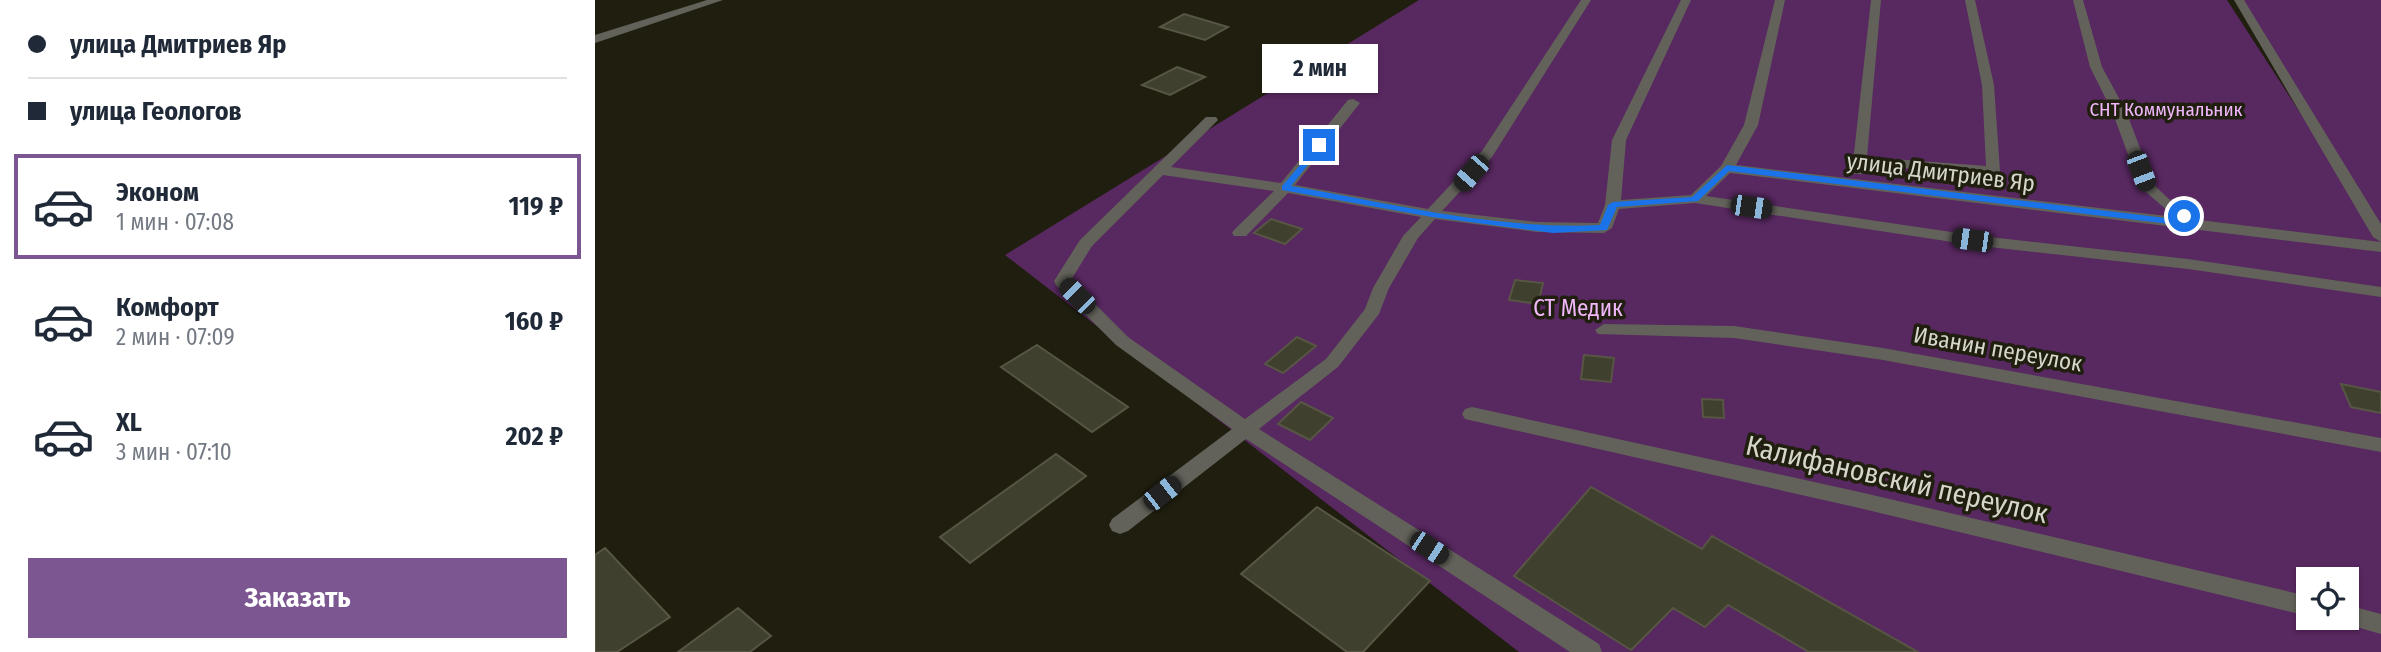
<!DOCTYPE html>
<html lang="ru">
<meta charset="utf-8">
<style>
:root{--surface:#fff;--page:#f6f6f7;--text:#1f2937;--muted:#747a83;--line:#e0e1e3;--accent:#7b5690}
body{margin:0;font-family:"Fira Sans Condensed",sans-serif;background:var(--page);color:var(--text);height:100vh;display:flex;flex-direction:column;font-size:26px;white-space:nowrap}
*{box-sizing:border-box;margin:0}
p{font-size:23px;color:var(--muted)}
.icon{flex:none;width:38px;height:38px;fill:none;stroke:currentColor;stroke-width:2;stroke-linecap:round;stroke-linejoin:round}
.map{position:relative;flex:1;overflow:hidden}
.sheet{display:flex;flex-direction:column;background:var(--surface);width:595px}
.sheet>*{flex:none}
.guide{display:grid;align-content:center;height:154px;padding:0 28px;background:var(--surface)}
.buttons{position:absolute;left:1701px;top:567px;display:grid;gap:14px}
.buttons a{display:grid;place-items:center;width:63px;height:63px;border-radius:0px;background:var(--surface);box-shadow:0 2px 5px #0004;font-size:35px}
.end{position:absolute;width:32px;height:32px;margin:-16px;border:9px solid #1a73e8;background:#fff;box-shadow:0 0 0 4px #fff}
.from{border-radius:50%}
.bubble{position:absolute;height:49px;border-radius:0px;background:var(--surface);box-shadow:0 2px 5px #0004;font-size:23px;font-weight:700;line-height:49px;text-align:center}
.car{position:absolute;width:21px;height:42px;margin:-21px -10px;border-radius:9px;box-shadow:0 0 5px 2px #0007;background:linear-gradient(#222 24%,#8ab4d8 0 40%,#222 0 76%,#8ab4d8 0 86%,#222 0)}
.guide b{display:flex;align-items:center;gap:24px;height:66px;font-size:26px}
.guide b+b{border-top:2px solid var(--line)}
.guide i{width:18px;height:18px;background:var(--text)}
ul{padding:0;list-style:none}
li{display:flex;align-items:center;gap:21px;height:105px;margin:0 14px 10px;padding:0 14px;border:4px solid transparent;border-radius:0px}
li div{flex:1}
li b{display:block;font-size:26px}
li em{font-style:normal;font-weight:700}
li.on{border-color:var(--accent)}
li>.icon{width:63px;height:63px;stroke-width:1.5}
.cta{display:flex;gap:14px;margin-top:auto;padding:14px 28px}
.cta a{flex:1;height:80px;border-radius:0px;background:var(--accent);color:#fff;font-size:28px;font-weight:700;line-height:80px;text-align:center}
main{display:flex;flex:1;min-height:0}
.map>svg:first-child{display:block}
.green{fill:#582860;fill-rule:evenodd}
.building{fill:#40402e;stroke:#575644;stroke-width:2}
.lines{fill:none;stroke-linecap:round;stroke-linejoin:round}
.minor{fill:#62625a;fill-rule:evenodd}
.route{fill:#1a73e8}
.labels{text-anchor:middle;stroke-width:7;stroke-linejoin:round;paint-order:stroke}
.far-park-label{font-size:19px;fill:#f0b7fa;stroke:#201f0f}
.street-label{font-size:23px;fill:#d6d6cb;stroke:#201f0f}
.park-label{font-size:23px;fill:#f0b7fa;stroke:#201f0f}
.near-street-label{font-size:28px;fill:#d6d6cb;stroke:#201f0f}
</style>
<main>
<section class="sheet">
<div class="guide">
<b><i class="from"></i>улица Дмитриев Яр</b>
<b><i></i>улица Геологов</b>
</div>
<ul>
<li class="on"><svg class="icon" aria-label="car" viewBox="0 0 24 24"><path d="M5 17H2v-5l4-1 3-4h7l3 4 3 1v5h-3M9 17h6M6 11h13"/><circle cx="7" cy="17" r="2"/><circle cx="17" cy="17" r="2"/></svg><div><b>Эконом</b><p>1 мин · 07:08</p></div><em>119 ₽</em></li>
<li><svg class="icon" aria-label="car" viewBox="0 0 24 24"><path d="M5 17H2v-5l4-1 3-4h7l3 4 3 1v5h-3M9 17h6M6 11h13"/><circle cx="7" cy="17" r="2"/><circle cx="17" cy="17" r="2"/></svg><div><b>Комфорт</b><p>2 мин · 07:09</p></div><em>160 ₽</em></li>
<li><svg class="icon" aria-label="car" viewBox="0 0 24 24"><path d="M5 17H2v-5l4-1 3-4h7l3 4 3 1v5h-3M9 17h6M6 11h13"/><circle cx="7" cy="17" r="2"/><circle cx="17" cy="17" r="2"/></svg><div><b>XL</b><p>3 мин · 07:10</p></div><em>202 ₽</em></li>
</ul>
<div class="cta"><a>Заказать</a></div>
</section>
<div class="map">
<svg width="1786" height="652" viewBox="0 0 1786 652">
<rect width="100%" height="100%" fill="#201f0f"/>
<!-- green -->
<path class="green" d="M 824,0 L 1632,0 L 1774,219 L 1643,0 L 1786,0 L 1786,652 L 924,652 L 410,255 ZM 1713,579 L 1752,579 L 1752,618 L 1713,618 Z"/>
<!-- building -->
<path class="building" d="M 589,14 L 633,27 L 610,40 L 565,27 Z
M 582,67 L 610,77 L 575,95 L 547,85 Z
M 676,219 L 707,229 L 690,244 L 659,233 Z
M 920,280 L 948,283 L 943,304 L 914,300 Z
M 702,337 L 721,346 L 688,373 L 670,364 Z
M 442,345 L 533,407 L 497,432 L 406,367 Z
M 989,355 L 1019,358 L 1016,382 L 986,379 Z
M 1746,384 L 1786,392 L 1786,413 L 1756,407 Z
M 1107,399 L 1128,400 L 1129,418 L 1108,417 Z
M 706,402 L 738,418 L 715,440 L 683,424 Z
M 461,454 L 491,476 L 375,563 L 345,537 Z
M 996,487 L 1107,549 L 1117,536 L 1323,652 L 1214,652 L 1133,605 L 1110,627 L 1078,608 L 1036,650 L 919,576 Z
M 722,507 L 835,581 L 768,652 L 752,652 L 646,574 Z
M 10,548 L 75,617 L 22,652 L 0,652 L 0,555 Z
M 143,608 L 176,636 L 155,652 L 83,652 Z"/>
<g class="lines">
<!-- minor -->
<path class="minor" d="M 112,0 L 128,0 L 0,43 L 0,35 Z
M 986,0 L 996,0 L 897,157 L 847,211 L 942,222 L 1003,223 L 1010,205 L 1017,140 L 1086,0 L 1096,0 L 1031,140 L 1026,200 L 1096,195 L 1126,166 L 1149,125 L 1180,0 L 1190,0 L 1163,125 L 1141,165 L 1580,217 L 1545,187 L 1517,111 L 1495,67 L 1478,0 L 1488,0 L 1507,67 L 1531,111 L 1559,185 L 1574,199 L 1604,220 L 1786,242 L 1786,252 L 1135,173 L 1111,196 L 1377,235 L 1593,259 L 1786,287 L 1786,297 L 1593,269 L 1377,245 L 1100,203 L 1024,209 L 1017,228 L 1009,233 L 942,232 L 840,219 L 823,238 L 794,288 L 784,314 L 743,367 L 664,429 L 1004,644 L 1007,652 L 975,652 L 651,439 L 533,531 L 525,534 L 517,531 L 514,525 L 517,519 L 637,429 L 521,345 L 461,285 L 459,281 L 485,240 L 611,117 L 621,117 L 623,120 L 576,167 L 686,183 L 753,100 L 758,99 L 765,103 L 700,185 L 833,209 L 887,151 ZM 568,175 L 679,191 L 639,230 L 637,233 L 639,236 L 651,236 L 693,193 L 826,217 L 808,236 L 778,288 L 770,309 L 731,359 L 650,419 L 533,337 L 476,280 L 497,246 Z
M 1276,0 L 1286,0 L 1272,157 L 1391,166 L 1387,85 L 1370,0 L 1380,0 L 1399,85 L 1405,171 L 1403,174 L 1272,166 L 1269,174 L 1259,174 L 1257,171 Z
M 1639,0 L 1649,0 L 1786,224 L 1786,242 L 1778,237 Z
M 1009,324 L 1139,326 L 1288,348 L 1786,438 L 1786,452 L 1288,360 L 1139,338 L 1003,334 L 1000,330 Z
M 877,407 L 1260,491 L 1713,596 L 1713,616 L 1260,507 L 870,419 L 867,414 L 870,409 Z
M 1752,605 L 1786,614 L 1786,634 L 1744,622 L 1742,618 L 1752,618 Z"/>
</g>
<!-- route -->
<path class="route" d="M 724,143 L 729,145 L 696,186 C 798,204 902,230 1005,225 L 1013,205 L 1018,202 L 1097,197 L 1132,165 L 1587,220 L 1584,216 L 1589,213 L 1605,224 L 1600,227 L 1134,171 L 1103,201 L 1022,207 L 1012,230 L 958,233 L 837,217 L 687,190 L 687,186 Z"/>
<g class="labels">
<!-- far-park labels -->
<g class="far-park-label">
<text x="1571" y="116">СНТ Коммунальник</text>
</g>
<!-- street labels -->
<g class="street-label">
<text transform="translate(1346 172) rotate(7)" y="8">улица Дмитриев Яр</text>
<text transform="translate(1403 349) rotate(10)" y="8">Иванин переулок</text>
</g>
<!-- park labels -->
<g class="park-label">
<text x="983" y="316">СТ Медик</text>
</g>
<!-- near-street labels -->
<g class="near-street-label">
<text transform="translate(1302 479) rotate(13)" y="10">Калифановский переулок</text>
</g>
</g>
</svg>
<div class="buttons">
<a><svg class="icon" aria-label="locate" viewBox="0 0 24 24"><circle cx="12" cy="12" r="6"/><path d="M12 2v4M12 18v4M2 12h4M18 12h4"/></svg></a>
</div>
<i class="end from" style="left:1589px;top:216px"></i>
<i class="end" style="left:724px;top:145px"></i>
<div class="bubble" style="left:667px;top:44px;width:116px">2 мин</div>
<i class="car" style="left:1546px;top:171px;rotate:159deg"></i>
<i class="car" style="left:876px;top:173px;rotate:221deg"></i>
<i class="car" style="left:1156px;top:207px;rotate:98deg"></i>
<i class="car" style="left:1377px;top:240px;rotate:278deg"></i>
<i class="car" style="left:482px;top:296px;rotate:315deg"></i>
<i class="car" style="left:567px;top:493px;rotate:52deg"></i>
<i class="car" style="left:834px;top:548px;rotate:123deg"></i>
</div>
</main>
